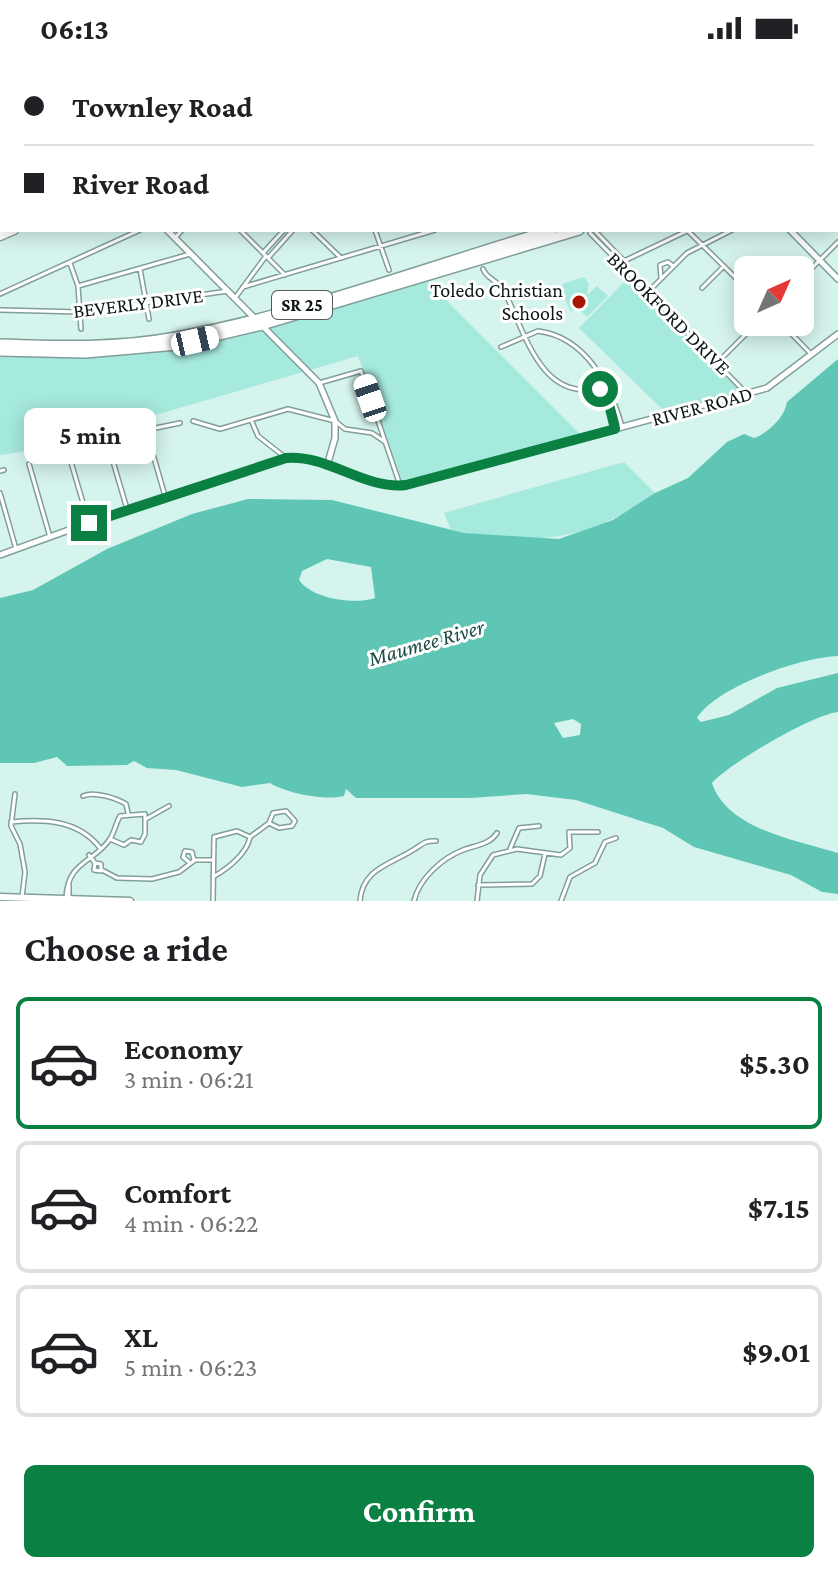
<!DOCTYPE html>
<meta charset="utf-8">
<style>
:root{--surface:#fff;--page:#f6f6f6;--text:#202124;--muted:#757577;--line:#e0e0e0;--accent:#0b8043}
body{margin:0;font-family:"Crimson Pro",serif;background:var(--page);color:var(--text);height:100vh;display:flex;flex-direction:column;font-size:30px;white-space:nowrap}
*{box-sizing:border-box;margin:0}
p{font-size:26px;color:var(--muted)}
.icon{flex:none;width:44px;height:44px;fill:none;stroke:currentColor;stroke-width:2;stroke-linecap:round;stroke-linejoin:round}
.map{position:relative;height:845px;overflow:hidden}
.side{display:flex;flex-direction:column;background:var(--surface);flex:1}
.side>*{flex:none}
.top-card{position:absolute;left:0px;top:0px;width:838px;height:176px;box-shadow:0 4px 20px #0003;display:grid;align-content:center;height:176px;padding:0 24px;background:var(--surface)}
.needle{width:52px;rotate:45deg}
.buttons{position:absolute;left:734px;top:200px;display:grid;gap:16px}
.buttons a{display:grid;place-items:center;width:80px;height:80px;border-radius:12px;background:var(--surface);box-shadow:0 4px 20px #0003;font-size:40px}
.end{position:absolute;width:36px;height:36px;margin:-18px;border:10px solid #0b8043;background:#fff;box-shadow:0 0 0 4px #fff}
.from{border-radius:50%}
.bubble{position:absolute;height:56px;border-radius:12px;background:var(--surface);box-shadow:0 4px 20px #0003;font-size:26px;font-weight:700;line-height:56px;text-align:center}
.car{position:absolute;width:24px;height:48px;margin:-24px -12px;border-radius:10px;box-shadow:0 0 6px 2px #0007;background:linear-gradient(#fff 24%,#345 0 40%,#fff 0 76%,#345 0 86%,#fff 0)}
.top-card b{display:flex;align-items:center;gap:28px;height:76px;font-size:30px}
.top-card b+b{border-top:2px solid var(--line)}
.top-card i{width:20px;height:20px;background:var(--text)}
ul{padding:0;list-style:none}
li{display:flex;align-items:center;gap:24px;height:132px;margin:0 16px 12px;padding:0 8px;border:4px solid var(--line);border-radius:12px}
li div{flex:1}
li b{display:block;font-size:30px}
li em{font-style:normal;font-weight:700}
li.active{border-color:var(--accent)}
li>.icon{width:72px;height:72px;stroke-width:1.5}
h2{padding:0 24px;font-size:36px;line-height:96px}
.primary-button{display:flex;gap:16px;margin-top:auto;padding:16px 24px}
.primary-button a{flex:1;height:92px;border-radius:12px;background:var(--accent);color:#fff;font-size:32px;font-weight:700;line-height:92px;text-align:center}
.status{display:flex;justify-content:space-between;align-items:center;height:56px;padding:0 40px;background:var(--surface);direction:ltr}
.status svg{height:22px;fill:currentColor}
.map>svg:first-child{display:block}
.green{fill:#a6e9dd}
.water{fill:#5fc6b6;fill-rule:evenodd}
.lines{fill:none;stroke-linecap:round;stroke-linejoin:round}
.stream{stroke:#5fc6b6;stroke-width:2}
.minor-casing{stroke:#819e98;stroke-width:6}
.tertiary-casing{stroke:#819e98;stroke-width:8}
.secondary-casing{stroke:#819e98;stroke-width:9}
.primary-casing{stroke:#819e98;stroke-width:11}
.trunk-casing{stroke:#819e98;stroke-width:12}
.minor{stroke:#fff;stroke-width:3}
.tertiary{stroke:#fff;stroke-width:5}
.secondary{stroke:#fff;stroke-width:6}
.primary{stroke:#fff;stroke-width:8}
.trunk{stroke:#fff;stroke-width:9}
.route{stroke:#0b8043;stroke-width:10}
.poi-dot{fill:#a71601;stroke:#fff;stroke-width:3}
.labels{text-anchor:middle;stroke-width:6;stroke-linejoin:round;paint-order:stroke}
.shield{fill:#fff;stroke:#545c5a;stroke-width:2}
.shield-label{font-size:18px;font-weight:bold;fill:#0b1614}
.poi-label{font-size:20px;fill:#0b1614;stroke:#fff;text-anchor:end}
.street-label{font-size:20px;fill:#0b1614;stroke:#fff}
.water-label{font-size:22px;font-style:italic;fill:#1e4c45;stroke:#fff}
</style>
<div class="status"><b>06:13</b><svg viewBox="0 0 49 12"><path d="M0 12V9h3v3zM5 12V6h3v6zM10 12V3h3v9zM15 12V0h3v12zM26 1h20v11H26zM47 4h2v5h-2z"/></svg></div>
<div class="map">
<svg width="838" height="845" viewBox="0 0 838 845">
<rect width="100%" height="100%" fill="#d6f4ee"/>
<!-- green -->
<path class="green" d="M 630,220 L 742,333 L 741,336 L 665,356 L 579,272 Z
M 584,221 L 589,228 L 587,239 L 597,230 L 608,240 L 587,261 L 577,251 L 571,256 L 560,232 L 562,228 Z
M 427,225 L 581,379 L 403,427 L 358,300 L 35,394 L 0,399 L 0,298 C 155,312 281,267 427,225 Z
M 624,406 L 655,437 C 589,485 543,488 464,477 L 451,474 L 444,457 Z"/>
<!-- water -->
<path class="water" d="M 838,303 L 838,600 C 801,601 716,631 697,662 L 701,666 L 729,659 L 777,632 L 838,617 L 838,656 C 814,658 728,708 712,727 C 727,773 795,784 838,797 L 838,838 L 822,836 L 791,819 L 694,791 L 663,772 L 576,744 L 526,738 L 470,742 L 356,742 L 346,733 L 344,740 C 324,745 286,737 270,727 L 242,731 L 176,714 L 147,712 L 134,705 L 127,709 L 67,710 L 57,701 L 34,707 L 0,707 L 0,542 L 33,534 L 107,493 L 192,458 L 248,443 L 332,444 L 464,477 L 559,483 L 613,464 L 655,437 L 688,422 L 727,386 L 744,378 L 754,382 C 768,377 785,361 787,346 ZM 327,503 L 371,511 L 375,542 C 355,549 312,543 299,524 L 302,515 ZM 573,663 L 581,668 L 580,679 L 563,682 L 554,667 Z"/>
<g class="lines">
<!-- stream -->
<path class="stream" d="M 796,0 L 798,2
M 836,24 L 838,23"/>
<defs>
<path id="minor" d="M 138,0 L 140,2
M 204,0 L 206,2
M 432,0 L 433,2
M 473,0 L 475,2
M 516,0 L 518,2
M 744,0 L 748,2
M 62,2 L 64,0
M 112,2 L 114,0
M 284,2 L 290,0
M 361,2 L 363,0
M 512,2 L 514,0
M 558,2 L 560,0
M 567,2 L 569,0
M 626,2 L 628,0
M 695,2 L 695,0
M 836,45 L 838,45
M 0,81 L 2,83
M 836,168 L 838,170
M 240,174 L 285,219
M 312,174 L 341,202
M 375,174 L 389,214
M 599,174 L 595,175 L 624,205 L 689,174
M 689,176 L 748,234
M 590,177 L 746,337
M 175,182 L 182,174
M 263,197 L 284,174
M 268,202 L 293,174
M 70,207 L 78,230 L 81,273
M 140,213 L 149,263
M 483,213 C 487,224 499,224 504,235 C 524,272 540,349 602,331
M 661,222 L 660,209 L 668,206 L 673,210
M 800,224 L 838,186
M 78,230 L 190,198
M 243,231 L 435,174
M 702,232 L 724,210
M 649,235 L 687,197 L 732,174
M 0,238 L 140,174
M 235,242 L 266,200
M 0,254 L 81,256 L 228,235
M 780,266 L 812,299
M 501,291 L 538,275 C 586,281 611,330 622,371
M 718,306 L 758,266
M 319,327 L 361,315 L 400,429
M 602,331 L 615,373
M 193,365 L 220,373 L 288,353 L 335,365 L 345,373 L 372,377 L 385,386
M 252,366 L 258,380 L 286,402
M 107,385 L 127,453
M 68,396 L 89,467
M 29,408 L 50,481
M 0,415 L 4,414
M 0,437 L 16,493
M 165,440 L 146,374 L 180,367
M 15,738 L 11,770 L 20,788 L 25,816 L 22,841
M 83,740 C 94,735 116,742 126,748 L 128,757
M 146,763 L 169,750
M 11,766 C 42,763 78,763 100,792
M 510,793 L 519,772 L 539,770
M 89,799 L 95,807 L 101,808 L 101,815 L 94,814 L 95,807
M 190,807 L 183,801 L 185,795 L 192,796 L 194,804
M 102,814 L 117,822 L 152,823 L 179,816 L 195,804 L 213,804
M 213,821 C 227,813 247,798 250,781 L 269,767 L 279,772 L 292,770 L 295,765 L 286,755 L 273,757 L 269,767
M 69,827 L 69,843
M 478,829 L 532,828 L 540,820 L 545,798
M 66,843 C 67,805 94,807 110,783 C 114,777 116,767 120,760 L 145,758 L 145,778 L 141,786 L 131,784 L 124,789 L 110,783
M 213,845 L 214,781 L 237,775 L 250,781
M 360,845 C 362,813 391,808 413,794 C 422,789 424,784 436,785
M 414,845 C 419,823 442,802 463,794 C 476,789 489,789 497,777
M 477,845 L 480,819 L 493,799 L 517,793 L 561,799 L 570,792 L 569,776 L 598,776
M 561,845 L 570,821 L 595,807 L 605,786 L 616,782"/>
<path id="tertiary" d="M 619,0 L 620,2
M 167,174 L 319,327 L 335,365 L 335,382 L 327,410
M 790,174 L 838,223
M 0,499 L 127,453 L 286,402 C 327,398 365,434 406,429 L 767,332 L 838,278"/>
<path id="secondary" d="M 4,2 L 5,0
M 0,20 L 2,12
M 0,841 L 130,845"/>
<path id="primary" d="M 416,2 L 421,0
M 0,180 L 14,174"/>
<path id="trunk" d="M 836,89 L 838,88
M 0,288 C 58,290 119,292 176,281 C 301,258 430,210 551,174
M 0,295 L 85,297 L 177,289 L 262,269 L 579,174"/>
</defs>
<!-- minor casing -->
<use href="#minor" class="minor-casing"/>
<!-- tertiary casing -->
<use href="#tertiary" class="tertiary-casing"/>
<!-- secondary casing -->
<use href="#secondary" class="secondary-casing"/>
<!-- primary casing -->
<use href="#primary" class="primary-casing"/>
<!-- trunk casing -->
<use href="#trunk" class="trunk-casing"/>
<!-- minor -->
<use href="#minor" class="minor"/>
<!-- tertiary -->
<use href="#tertiary" class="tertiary"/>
<!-- secondary -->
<use href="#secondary" class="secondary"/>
<!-- primary -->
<use href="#primary" class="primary"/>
<!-- trunk -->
<use href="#trunk" class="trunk"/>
</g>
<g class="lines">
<!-- route -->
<path class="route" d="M 89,467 L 286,402 C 327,398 365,434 406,429 L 615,373 L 608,344 L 600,333"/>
</g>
<!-- markers -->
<circle class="poi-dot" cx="579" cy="246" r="8"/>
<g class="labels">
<!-- shield labels -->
<rect class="shield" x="272" y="235" width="60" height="28" rx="6"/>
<g class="shield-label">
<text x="302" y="255">SR 25</text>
</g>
<!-- poi labels -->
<g class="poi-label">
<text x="563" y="241">Toledo Christian<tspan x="563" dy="23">Schools</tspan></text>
</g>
<!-- street labels -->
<g class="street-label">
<text transform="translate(138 247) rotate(-7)" y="7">BEVERLY DRIVE</text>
<text transform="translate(669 257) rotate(45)" y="7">BROOKFORD DRIVE</text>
<text transform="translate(702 350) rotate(-15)" y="7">RIVER ROAD</text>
</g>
<!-- water labels -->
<g class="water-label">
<text transform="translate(426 586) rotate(-16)" y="8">Maumee River</text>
</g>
</g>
</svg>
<div class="buttons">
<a><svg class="needle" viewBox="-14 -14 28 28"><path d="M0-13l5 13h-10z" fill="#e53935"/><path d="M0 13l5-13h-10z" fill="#757577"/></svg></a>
</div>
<i class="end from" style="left:600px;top:333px"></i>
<i class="end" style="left:89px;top:467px"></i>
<div class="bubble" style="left:24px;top:352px;width:132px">5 min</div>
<i class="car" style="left:195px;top:285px;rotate:77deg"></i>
<i class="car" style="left:370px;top:342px;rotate:341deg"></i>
<div class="top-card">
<b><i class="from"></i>Townley Road</b>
<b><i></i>River Road</b>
</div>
</div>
<section class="side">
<h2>Choose a ride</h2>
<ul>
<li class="active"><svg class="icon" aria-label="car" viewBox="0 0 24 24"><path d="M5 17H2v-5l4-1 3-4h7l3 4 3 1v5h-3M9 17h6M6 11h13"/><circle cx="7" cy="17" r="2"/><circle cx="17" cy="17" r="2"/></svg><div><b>Economy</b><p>3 min · 06:21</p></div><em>$5.30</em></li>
<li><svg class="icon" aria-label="car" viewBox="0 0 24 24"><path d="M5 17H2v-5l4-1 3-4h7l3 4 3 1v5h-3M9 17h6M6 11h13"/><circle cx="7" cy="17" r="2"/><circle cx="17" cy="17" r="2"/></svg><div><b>Comfort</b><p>4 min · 06:22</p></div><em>$7.15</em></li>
<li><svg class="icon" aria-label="car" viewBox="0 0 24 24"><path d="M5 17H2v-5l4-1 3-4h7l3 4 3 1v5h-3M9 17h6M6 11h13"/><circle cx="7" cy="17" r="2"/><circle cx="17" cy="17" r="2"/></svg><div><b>XL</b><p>5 min · 06:23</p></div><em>$9.01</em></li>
</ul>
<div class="primary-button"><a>Confirm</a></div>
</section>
